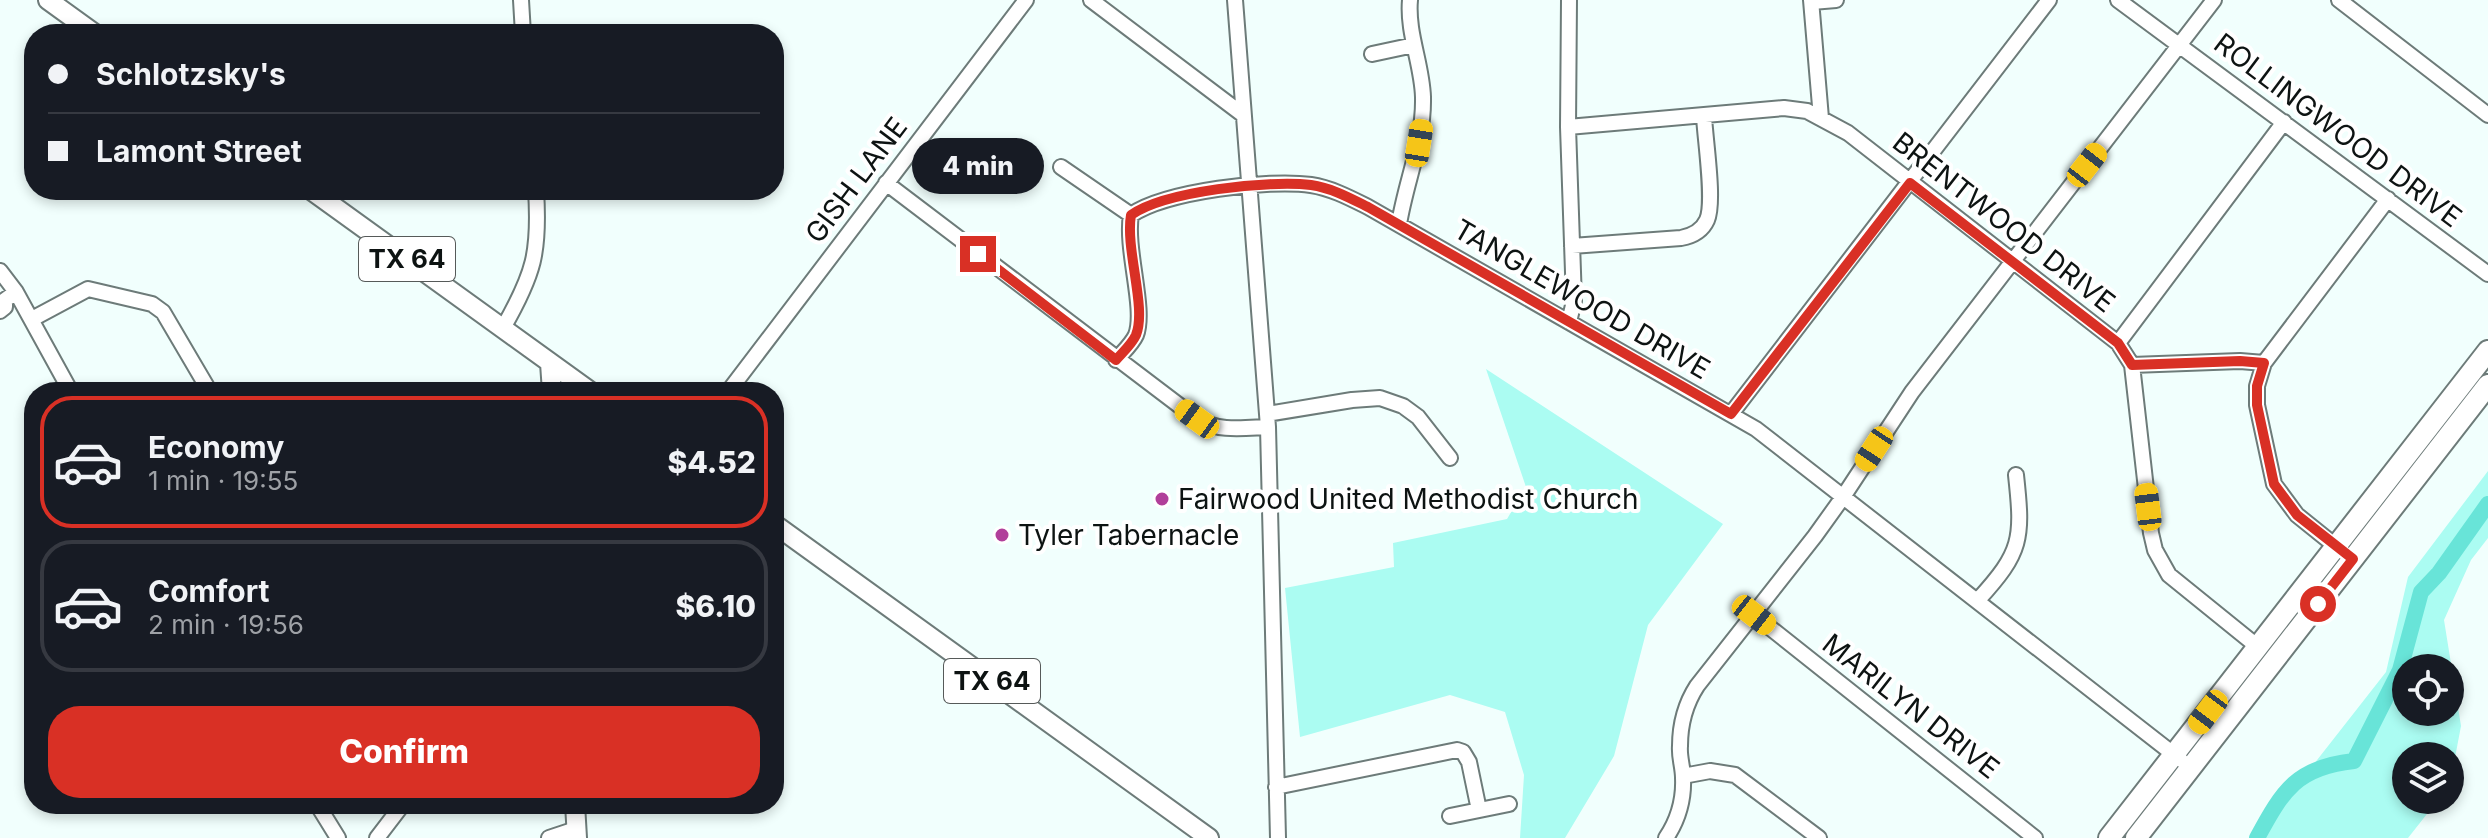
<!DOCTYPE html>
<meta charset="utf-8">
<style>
:root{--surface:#171b24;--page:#20242c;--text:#f1f3f6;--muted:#9ea1a6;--line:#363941;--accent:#d93025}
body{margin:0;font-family:Inter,sans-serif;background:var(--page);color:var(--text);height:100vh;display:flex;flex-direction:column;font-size:30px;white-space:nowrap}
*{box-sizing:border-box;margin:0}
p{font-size:26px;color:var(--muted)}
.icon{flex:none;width:44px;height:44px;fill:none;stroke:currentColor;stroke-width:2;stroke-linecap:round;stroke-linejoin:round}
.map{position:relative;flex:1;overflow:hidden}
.drawer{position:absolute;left:24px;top:382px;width:760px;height:432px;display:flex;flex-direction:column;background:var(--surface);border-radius:32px;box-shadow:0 4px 12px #0003}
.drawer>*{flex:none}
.hud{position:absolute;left:24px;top:24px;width:760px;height:176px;border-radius:32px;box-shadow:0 4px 12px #0003;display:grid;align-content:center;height:176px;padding:0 24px;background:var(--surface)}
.buttons{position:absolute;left:2392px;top:654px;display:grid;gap:16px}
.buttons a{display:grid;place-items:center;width:72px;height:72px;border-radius:50%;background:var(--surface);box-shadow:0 4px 12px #0003;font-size:40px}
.end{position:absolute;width:36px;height:36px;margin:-18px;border:10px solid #d93025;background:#fff;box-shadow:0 0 0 4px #fff}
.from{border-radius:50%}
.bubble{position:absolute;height:56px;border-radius:28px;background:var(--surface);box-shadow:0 4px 12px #0003;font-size:26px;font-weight:800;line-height:56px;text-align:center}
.car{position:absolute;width:24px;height:48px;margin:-24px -12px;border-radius:10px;box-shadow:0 0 6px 2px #0007;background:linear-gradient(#f5c518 24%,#345 0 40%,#f5c518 0 76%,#345 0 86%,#f5c518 0)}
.hud b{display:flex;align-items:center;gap:28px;height:76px;font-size:30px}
.hud b+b{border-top:2px solid var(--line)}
.hud i{width:20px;height:20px;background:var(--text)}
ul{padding:14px 0 0;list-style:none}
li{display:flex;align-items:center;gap:24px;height:132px;margin:0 16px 12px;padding:0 8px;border:4px solid var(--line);border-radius:32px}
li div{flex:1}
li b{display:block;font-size:30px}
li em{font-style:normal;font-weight:800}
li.selected{border-color:var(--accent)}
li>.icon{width:72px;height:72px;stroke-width:1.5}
.primary-button{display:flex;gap:16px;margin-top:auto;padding:16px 24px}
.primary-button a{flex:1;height:92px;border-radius:32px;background:var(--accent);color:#fff;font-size:32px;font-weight:800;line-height:92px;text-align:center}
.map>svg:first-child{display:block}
.green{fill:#abfcf2;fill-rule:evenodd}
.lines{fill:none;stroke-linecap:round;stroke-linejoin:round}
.river{stroke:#68e4d8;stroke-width:16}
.minor-casing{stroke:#6d7b79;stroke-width:18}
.major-casing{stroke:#6d7b79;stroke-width:22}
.highway-casing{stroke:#6d7b79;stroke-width:24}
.minor{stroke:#fff;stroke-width:14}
.major{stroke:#fff;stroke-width:18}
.highway{stroke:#fff;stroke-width:20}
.route{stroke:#d93025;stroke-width:10}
.poi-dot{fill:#b13f9a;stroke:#fff;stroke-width:3}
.labels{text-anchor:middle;stroke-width:8;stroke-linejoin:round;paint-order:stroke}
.shield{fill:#fff;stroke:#565a59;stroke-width:2}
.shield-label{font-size:26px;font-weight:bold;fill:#0d1312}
.street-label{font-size:28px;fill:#0d1312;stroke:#fff}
.poi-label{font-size:28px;fill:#0d1312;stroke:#fff;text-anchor:start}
</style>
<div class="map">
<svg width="2488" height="838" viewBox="0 0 2488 838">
<rect width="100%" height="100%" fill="#f1fffd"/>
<!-- green -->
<path class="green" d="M 1486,369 L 1723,524 L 1648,625 L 1614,756 L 1565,838 L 1520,838 L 1524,775 L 1505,712 L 1450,695 L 1300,737 L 1285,588 L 1394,567 L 1393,543 L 1507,519 L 1526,487 Z
M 2488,471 L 2488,538 L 2471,560 L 2444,620 L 2461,726 L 2450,784 L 2450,756 L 2406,756 L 2406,800 L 2438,800 L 2408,838 L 2256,838 L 2386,672 L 2408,577 ZM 2406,668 L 2450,668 L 2450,712 L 2406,712 Z"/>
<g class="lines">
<!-- river -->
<path class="river" d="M 2257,838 C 2283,790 2297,767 2354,761 L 2400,670 L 2421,592 L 2439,573 L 2488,504"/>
<defs>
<path id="minor" d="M 521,0 L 523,34
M 1091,0 L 1242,114
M 1235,0 L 1268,427 L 1278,838
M 1569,0 L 1568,127 L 1574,301 L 1569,322
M 1811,0 L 1821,118
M 2118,0 L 2488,274
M 2339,0 L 2488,115
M 1812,2 L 1836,0
M 1372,54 L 1414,45
M 1568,127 L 1784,108 L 1807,111 L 1848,133 L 2118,343 L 2132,365 L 2151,533 L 2155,550 L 2169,575 L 2258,647
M 1061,167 L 1131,215
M 886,183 L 1197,419 C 1219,432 1243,428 1268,427
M 1131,215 C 1166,191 1269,179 1311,185 C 1331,188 1350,198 1368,207 L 1756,429 L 2181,760
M 1399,224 C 1406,181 1424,141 1423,97 C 1422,64 1407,33 1410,0
M 1572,246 L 1681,238 C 1692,236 1702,231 1707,220 C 1715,202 1705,139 1704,116
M 0,271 L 16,292 L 71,392
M 0,311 L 5,307 L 5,300 L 16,292
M 32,319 L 88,289 L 152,304 L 163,312 L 210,392
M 503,328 C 534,274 540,252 536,190
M 2118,343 L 2284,122
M 1116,360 C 1123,352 1132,344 1136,335 C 1146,309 1125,249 1131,215
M 2132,365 L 2240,361 L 2264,363
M 728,392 L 1026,0
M 1267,414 L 1352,400 L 1380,398 L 1403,406 L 1418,417 L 1450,458
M 1731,414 L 2049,0
M 2343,552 L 2297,515 L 2274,484 L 2257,405 L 2257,386 L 2264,363 L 2388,199
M 1978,600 C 2022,552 2023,539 2016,475
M 1754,615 L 2035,838
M 1683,776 L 1710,771 L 1735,775 L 1819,838
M 1276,787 L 1457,750 L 1463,752 L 1469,762 L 1479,810
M 317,804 L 338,838
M 1450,816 L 1509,804
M 377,838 L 403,804
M 549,838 L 576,829
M 1666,838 C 1678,820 1684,800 1683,778 C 1683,767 1679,757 1680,746 C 1680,725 1686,703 1697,686 L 1815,536 L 1843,497 L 1912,392 L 2214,0"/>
<path id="major" d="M 48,0 L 95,34
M 311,190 L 591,392
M 550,363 L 552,392
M 774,524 L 1209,838
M 575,804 L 577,838"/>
<path id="highway" d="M 2109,838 L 2488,351
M 2136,838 L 2488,385"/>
</defs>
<!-- minor casing -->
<use href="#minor" class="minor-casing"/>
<!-- major casing -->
<use href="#major" class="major-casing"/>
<!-- highway casing -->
<use href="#highway" class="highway-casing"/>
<!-- minor -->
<use href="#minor" class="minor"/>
<!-- major -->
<use href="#major" class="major"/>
<!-- highway -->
<use href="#highway" class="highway"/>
</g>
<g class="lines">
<!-- route -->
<path class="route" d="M 978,254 L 1116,360 C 1123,352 1132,344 1136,335 C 1147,308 1125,249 1131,215 C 1165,191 1269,180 1311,185 C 1332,188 1350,198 1368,207 L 1731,414 L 1910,183 L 2118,343 L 2132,365 L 2240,361 L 2264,363 L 2257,386 L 2257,405 L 2274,484 L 2297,515 L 2353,559 L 2318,604"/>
</g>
<!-- markers -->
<g class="poi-dot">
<circle cx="1162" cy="499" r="8"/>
<circle cx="1002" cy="535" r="8"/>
</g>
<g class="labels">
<!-- shield labels -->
<g class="shield">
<rect x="359" y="237" width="96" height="44" rx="6"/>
<rect x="944" y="659" width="96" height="44" rx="6"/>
</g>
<g class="shield-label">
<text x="407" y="268">TX 64</text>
<text x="992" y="690">TX 64</text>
</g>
<!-- street labels -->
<g class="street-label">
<text transform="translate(2338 130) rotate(37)" y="10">ROLLINGWOOD DRIVE</text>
<text transform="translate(856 180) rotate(-53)" y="10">GISH LANE</text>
<text transform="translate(2004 222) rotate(38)" y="10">BRENTWOOD DRIVE</text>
<text transform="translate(1582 299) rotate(30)" y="10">TANGLEWOOD DRIVE</text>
<text transform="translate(1911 706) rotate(38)" y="10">MARILYN DRIVE</text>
</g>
<!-- poi labels -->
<g class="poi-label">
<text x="1178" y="509">Fairwood United Methodist Church</text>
<text x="1018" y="545">Tyler Tabernacle</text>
</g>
</g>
</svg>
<div class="buttons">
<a><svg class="icon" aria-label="locate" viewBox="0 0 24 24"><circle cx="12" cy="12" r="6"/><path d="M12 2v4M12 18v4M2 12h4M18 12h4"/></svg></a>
<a><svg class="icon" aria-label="layers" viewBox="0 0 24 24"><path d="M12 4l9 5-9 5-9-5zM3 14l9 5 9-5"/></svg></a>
</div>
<i class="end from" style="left:2318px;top:604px"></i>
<i class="end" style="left:978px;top:254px"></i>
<div class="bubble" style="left:912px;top:138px;width:132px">4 min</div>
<i class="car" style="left:1419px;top:143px;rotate:9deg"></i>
<i class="car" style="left:2087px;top:165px;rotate:38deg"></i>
<i class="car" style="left:1197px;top:419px;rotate:306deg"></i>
<i class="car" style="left:1874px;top:449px;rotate:213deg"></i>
<i class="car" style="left:2148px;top:507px;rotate:353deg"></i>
<i class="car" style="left:1754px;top:615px;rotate:128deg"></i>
<i class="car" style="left:2208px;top:712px;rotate:217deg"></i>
<div class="hud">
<b><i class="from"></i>Schlotzsky's</b>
<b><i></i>Lamont Street</b>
</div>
<section class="drawer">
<ul>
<li class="selected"><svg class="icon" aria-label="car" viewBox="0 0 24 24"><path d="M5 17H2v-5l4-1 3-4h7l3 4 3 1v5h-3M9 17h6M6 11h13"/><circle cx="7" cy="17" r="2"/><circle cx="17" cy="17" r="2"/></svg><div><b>Economy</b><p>1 min · 19:55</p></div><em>$4.52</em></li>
<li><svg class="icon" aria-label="car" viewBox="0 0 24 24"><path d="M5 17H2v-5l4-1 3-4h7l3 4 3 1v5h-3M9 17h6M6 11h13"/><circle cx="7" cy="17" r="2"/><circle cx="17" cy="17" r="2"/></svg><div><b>Comfort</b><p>2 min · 19:56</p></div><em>$6.10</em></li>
</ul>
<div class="primary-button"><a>Confirm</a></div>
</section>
</div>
